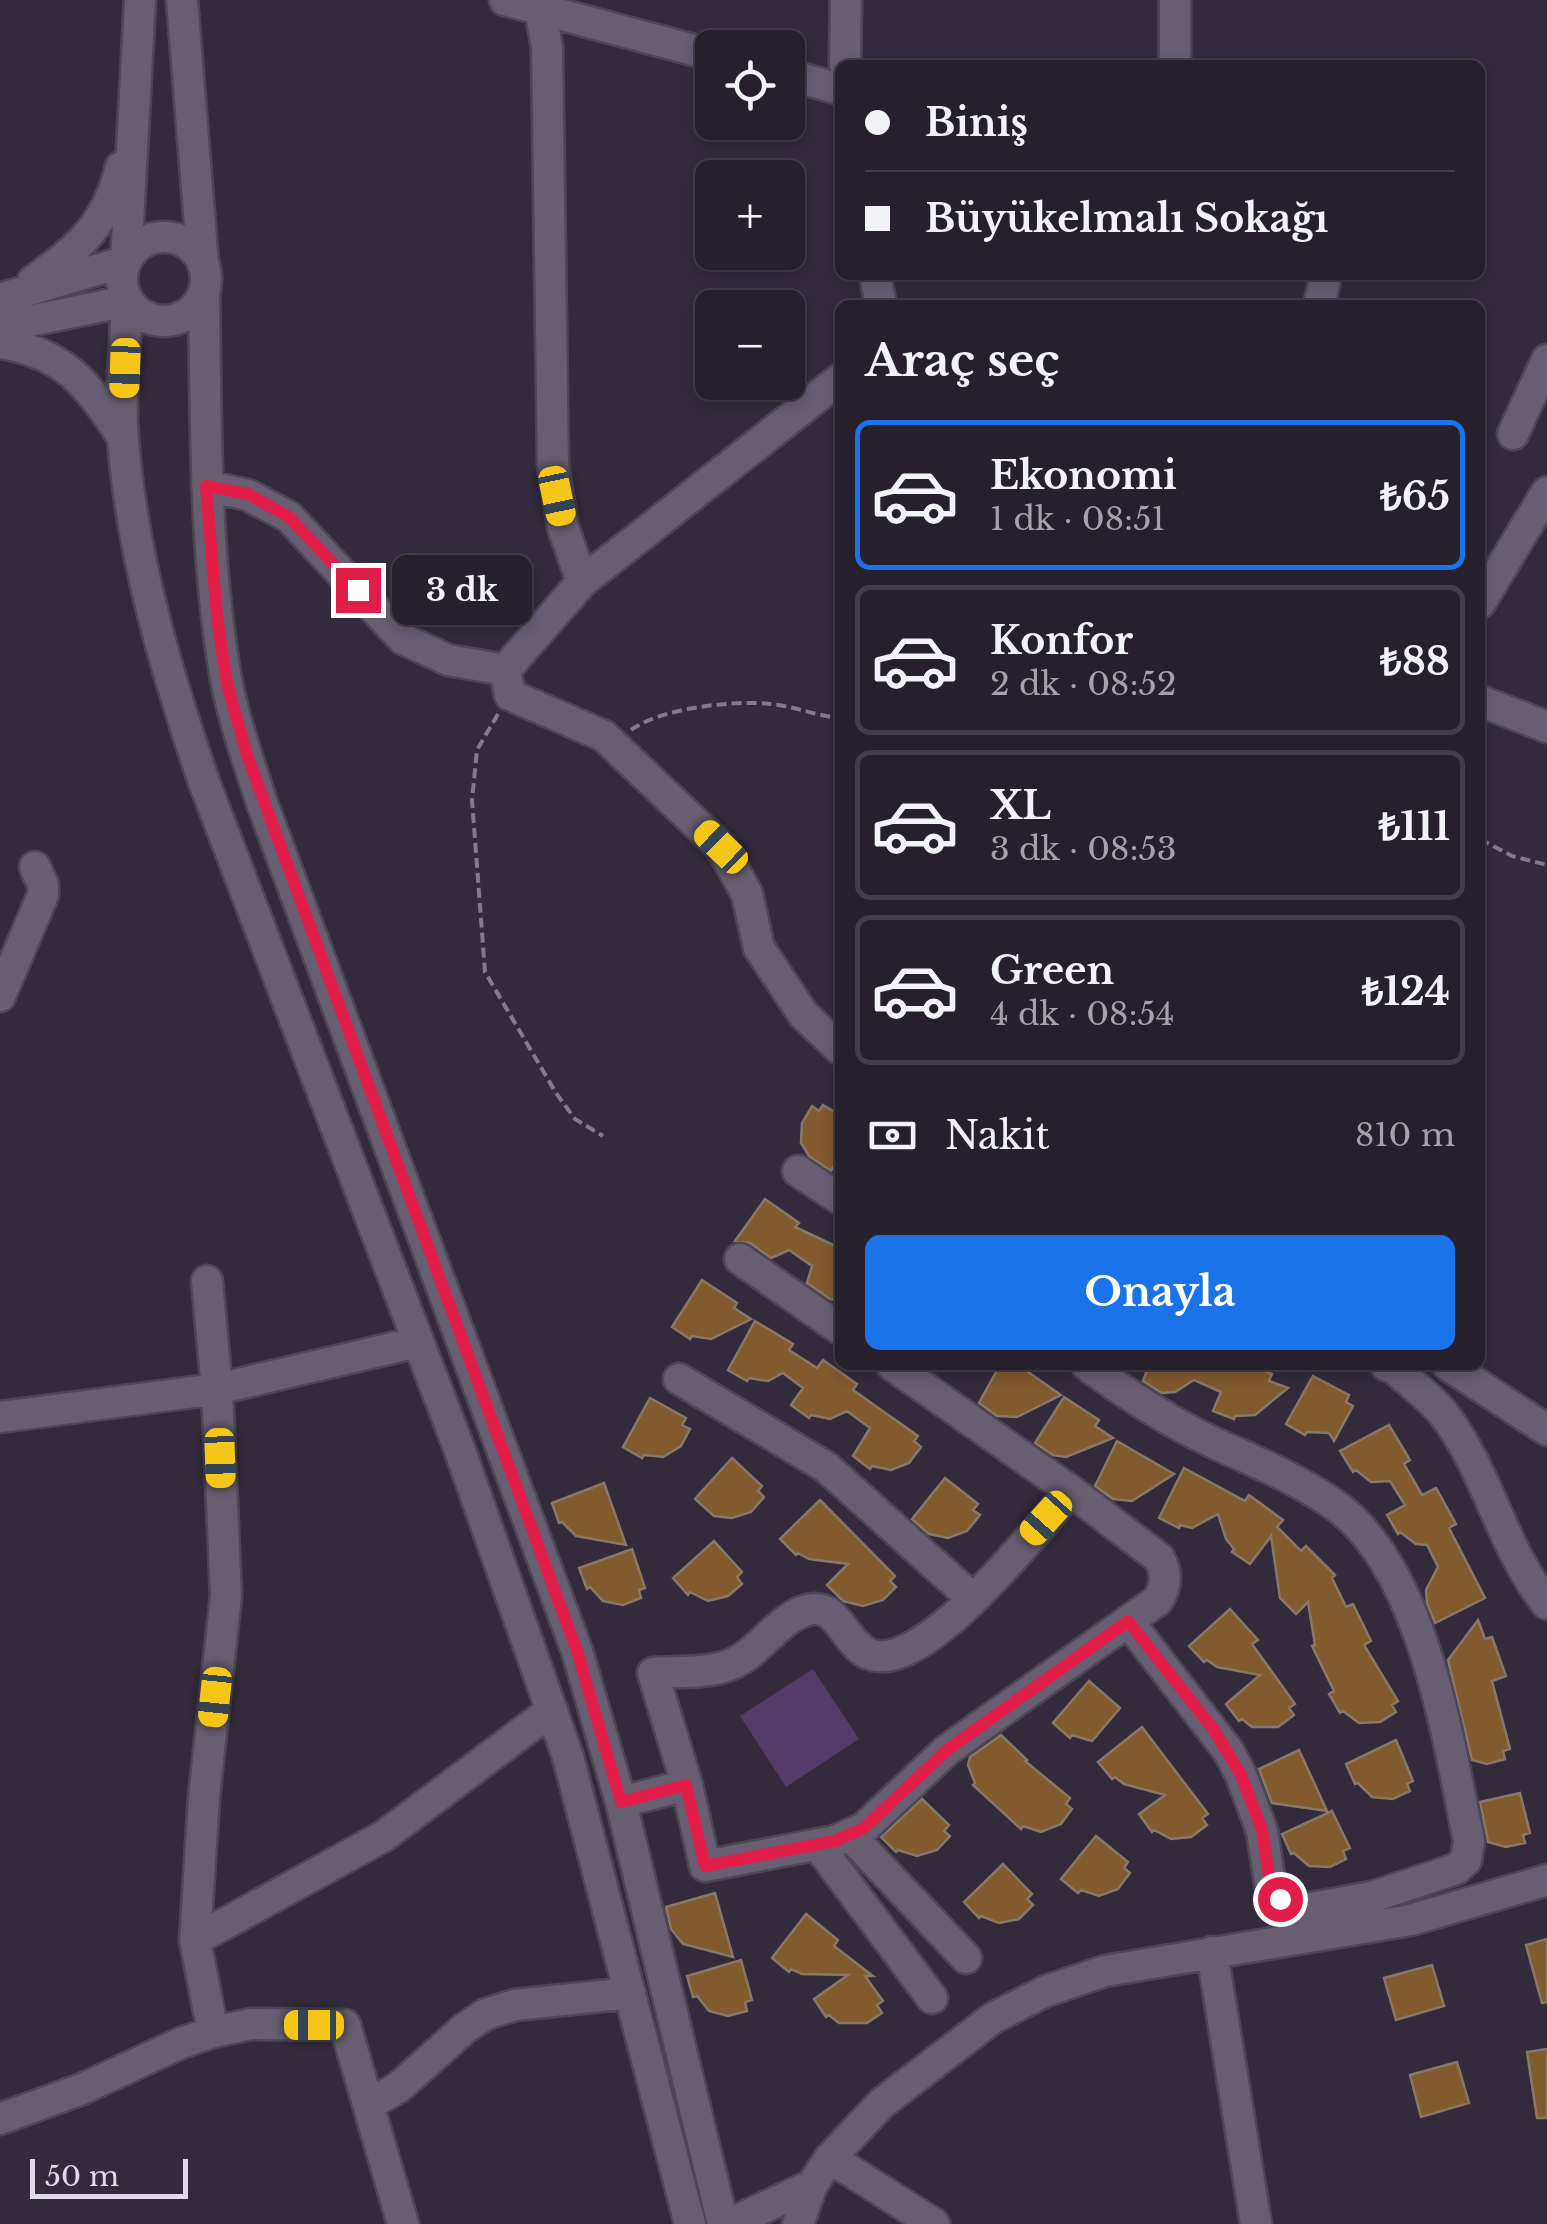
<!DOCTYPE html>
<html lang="tr">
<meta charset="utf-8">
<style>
:root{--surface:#26202c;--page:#322d38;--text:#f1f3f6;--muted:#a4a3a9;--line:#423e48;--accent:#1a73e8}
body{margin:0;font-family:"Libre Baskerville",serif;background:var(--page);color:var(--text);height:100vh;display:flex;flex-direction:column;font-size:38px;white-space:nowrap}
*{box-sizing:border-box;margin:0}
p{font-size:32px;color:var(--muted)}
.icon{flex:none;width:55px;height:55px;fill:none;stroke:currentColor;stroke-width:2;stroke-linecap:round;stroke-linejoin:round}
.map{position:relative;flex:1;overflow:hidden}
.panel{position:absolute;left:835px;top:300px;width:650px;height:1070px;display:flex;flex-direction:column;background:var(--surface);border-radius:15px;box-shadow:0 5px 15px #0003,0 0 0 2px var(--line)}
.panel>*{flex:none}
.hud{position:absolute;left:835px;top:60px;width:650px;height:220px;border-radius:15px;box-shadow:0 5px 15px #0003,0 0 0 2px var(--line);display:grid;align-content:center;height:220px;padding:0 30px;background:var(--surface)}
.tools{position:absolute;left:695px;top:30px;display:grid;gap:20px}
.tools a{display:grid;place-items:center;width:110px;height:110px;border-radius:15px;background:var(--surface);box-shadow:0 5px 15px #0003,0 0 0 2px var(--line);font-size:50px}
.scale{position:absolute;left:30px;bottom:25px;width:158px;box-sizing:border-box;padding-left:10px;border:5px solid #e0dbe6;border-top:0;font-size:28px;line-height:35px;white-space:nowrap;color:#e0dbe6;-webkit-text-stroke:8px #332b3b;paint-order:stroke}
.end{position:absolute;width:45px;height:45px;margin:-22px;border:12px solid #e11d48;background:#fff;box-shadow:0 0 0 5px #fff}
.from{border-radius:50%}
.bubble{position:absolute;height:70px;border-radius:15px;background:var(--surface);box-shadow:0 5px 15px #0003,0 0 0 2px var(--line);font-size:32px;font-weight:700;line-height:70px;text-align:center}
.car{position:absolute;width:30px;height:60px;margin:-30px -15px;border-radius:12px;box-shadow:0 0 8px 2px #0007;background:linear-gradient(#f5c518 24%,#345 0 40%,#f5c518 0 76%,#345 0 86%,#f5c518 0)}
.hud b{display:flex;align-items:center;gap:35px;height:95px;font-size:38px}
.hud b+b{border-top:2px solid var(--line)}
.hud i{width:25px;height:25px;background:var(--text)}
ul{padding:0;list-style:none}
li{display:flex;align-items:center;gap:30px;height:150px;margin:0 20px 15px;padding:0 10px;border:5px solid var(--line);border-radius:15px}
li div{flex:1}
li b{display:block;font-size:38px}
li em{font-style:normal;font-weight:700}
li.selected{border-color:var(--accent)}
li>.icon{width:90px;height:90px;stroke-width:1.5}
h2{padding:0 30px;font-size:45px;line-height:120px}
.pay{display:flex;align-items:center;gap:25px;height:110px;padding:0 30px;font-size:38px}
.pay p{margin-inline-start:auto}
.action{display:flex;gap:20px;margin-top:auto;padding:20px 30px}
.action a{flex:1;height:115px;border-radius:15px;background:var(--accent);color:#fff;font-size:40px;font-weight:700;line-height:115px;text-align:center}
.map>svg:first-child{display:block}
.green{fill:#523b68}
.building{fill:#815a2e;stroke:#877868;stroke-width:2.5}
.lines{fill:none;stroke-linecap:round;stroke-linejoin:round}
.minor-casing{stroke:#4d4755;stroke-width:35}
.path{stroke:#827b89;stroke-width:4;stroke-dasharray:10 5;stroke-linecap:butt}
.minor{stroke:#675e71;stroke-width:30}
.route{stroke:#e11d48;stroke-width:12}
</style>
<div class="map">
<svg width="1547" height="2224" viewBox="0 0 1547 2224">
<rect width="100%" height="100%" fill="#332b3b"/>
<!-- green -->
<path class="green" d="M 813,1669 L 859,1739 L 786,1787 L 740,1716 Z"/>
<!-- building -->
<path class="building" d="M 823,1105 L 840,1115 L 840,1156 L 831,1171 L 809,1156 L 801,1143 L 802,1123 L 812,1106 L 819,1111 Z
M 765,1199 L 799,1223 L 795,1227 L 840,1248 L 840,1301 L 830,1299 L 807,1283 L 812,1266 L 789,1250 L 771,1258 L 750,1243 L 735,1241 Z
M 702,1280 L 737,1303 L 734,1308 L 751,1319 L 711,1339 L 692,1336 L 690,1339 L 672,1327 Z
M 755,1321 L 793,1344 L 789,1350 L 817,1368 L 823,1360 L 857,1384 L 853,1390 L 918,1436 L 914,1441 L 921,1447 L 909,1463 L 891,1470 L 872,1466 L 870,1469 L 853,1456 L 870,1428 L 847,1411 L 830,1419 L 811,1415 L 809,1418 L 791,1405 L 803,1388 L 783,1373 L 768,1381 L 749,1378 L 747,1381 L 728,1370 Z
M 1000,1365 L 1018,1365 L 1061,1395 L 1017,1417 L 997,1416 L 979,1403 Z
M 1149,1365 L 1249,1365 L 1272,1374 L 1269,1381 L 1288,1388 L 1255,1415 L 1235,1416 L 1234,1419 L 1213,1411 L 1221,1392 L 1194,1380 L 1175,1392 L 1162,1393 L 1157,1390 L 1143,1381 Z
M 1313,1376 L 1349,1395 L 1346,1402 L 1353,1406 L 1334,1441 L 1329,1433 L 1307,1432 L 1305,1435 L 1286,1424 Z
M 1064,1397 L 1099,1420 L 1095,1426 L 1113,1438 L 1066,1457 L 1053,1455 L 1035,1443 Z
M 650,1398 L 686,1418 L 682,1425 L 690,1429 L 681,1446 L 663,1457 L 644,1455 L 642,1458 L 623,1447 Z
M 1389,1425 L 1410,1460 L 1404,1464 L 1422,1495 L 1436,1488 L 1456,1524 L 1449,1528 L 1485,1598 L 1435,1623 L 1427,1603 L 1426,1590 L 1438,1567 L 1427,1545 L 1416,1544 L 1400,1532 L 1398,1534 L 1387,1515 L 1405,1505 L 1390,1481 L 1371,1482 L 1356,1470 L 1353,1472 L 1340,1451 Z
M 1117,1441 L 1174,1474 L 1132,1501 L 1113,1499 L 1095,1486 Z
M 732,1458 L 762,1486 L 758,1491 L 764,1497 L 751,1512 L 732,1518 L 714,1516 L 695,1499 Z
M 1184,1468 L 1245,1501 L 1249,1495 L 1283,1520 L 1277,1527 L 1301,1551 L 1306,1546 L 1335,1575 L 1332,1578 L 1346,1607 L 1353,1604 L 1371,1641 L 1364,1645 L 1398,1701 L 1392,1705 L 1396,1712 L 1380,1722 L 1359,1723 L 1343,1711 L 1340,1713 L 1329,1694 L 1334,1691 L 1312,1646 L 1315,1645 L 1308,1602 L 1296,1614 L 1280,1598 L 1271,1536 L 1250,1564 L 1232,1552 L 1234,1549 L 1226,1539 L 1218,1514 L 1192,1528 L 1180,1525 L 1179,1528 L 1159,1518 Z
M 945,1478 L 978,1504 L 973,1510 L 980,1515 L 967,1531 L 948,1538 L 929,1534 L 912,1519 Z
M 604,1483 L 626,1545 L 576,1536 L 562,1522 L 559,1523 L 552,1503 Z
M 820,1500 L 895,1576 L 890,1581 L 896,1587 L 883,1600 L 863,1606 L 843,1601 L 827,1585 L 848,1564 L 809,1559 L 798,1553 L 796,1555 L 780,1539 Z
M 714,1541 L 742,1572 L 737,1577 L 742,1584 L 728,1596 L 708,1601 L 690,1592 L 688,1595 L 673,1578 Z
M 632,1549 L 645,1588 L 639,1590 L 641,1598 L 623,1605 L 603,1601 L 590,1587 L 587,1589 L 579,1568 Z
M 1230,1609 L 1258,1640 L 1252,1644 L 1295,1704 L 1289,1708 L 1294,1715 L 1278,1727 L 1252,1727 L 1242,1719 L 1239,1721 L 1226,1704 L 1260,1675 L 1217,1667 L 1207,1660 L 1204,1662 L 1189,1646 Z
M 1478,1620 L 1485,1639 L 1492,1637 L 1506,1676 L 1492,1681 L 1510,1749 L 1503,1751 L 1505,1759 L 1487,1764 L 1472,1760 L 1448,1660 Z
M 1089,1681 L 1120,1708 L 1092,1741 L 1072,1735 L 1070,1738 L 1053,1723 Z
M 1142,1727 L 1208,1814 L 1202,1818 L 1207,1825 L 1191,1837 L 1171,1839 L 1154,1830 L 1152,1832 L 1139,1814 L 1165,1795 L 1124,1784 L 1115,1777 L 1112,1779 L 1098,1762 Z
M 1001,1735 L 1027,1760 L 1025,1761 L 1070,1798 L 1066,1804 L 1072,1809 L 1061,1824 L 1041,1832 L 1023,1826 L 1021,1829 L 973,1785 L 975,1783 L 968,1765 L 970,1757 Z
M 1396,1740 L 1413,1781 L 1407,1784 L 1410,1791 L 1393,1799 L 1372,1797 L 1358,1783 L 1355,1784 L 1346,1764 Z
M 1299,1750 L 1327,1811 L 1272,1803 L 1259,1769 Z
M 1520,1793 L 1530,1833 L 1523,1835 L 1525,1843 L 1506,1847 L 1488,1842 L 1480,1802 Z
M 922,1799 L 949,1825 L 944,1831 L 950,1836 L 937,1850 L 917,1856 L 898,1850 L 896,1852 L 881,1837 Z
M 1332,1811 L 1350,1848 L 1343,1851 L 1346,1859 L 1330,1867 L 1309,1866 L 1294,1853 L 1291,1854 L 1282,1834 Z
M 1096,1836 L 1128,1862 L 1124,1868 L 1130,1873 L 1118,1889 L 1099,1896 L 1081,1890 L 1078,1893 L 1061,1879 Z
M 1003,1864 L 1032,1894 L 1027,1899 L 1033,1905 L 1019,1919 L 999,1923 L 981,1916 L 979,1918 L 964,1902 Z
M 715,1893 L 733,1957 L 683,1944 L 671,1929 L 666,1907 Z
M 806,1914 L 838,1940 L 834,1946 L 873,1976 L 865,1976 L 883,2001 L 877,2005 L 882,2013 L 867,2023 L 839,2023 L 829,2015 L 826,2017 L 814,1999 L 848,1975 L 802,1974 L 791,1969 L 789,1972 L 772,1958 Z
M 1547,1939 L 1547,2002 L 1542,2003 L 1526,1945 Z
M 741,1960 L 752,2000 L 745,2002 L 747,2011 L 728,2016 L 709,2011 L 697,1996 L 693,1997 L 687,1976 Z
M 1432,1965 L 1444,2006 L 1396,2020 L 1384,1978 Z
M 1547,2049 L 1547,2118 L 1537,2118 L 1527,2052 Z
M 1457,2062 L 1469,2103 L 1421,2117 L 1410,2075 Z"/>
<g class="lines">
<defs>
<path id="minor" d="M 182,0 L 203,264
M 505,0 L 540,9 L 543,0
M 540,9 L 547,47 L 553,465 L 563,527 L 582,582
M 540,9 L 712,55
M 845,65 L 846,0
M 1175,65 L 1175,0
M 788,75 L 840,89
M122 279a42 42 0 1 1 84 0a42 42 0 1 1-84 0Z
M 875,275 L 881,305
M 33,281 C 80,248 107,224 121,167
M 204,292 C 206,419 204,553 226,679 C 234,721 249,763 262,803 L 577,1651 L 621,1802 L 723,2224
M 0,299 L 126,261 L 140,0
M 1319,305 L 1326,275
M 0,327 L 127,301 C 126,346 119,394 123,439 C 132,556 166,671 204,782 L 459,1448 L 568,1757 L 690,2224
M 0,343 C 65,353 87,384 122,436
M 1513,434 L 1547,360
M 207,486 L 248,495 L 289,517 L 403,639 L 448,660 L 505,670 L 510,695 L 604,736 L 721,847 L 747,894 L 759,948 L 803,1014 L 840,1049
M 1480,603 L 1547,492
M 505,670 L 582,582 L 840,379
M 1480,701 L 1547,727
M 0,996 L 43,895 L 43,885 L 35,867
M 798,1171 L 840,1199
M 740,1259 L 840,1329
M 207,1281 L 217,1389 L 226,1596 L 204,1797 L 195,1940 L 213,2032
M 892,1365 L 1071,1491 L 1159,1558 C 1167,1572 1167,1585 1158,1600 L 947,1750 L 864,1828 L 835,1841 L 705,1866 L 687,1785 L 653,1673 C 682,1671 718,1675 743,1658 C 763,1645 781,1619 804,1611 C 839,1599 843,1643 869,1654 C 924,1676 1037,1528 1071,1491
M 1087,1365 C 1126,1394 1166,1420 1210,1441 C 1251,1460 1294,1477 1332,1503 C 1423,1564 1448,1740 1469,1841 L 1466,1860 L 1456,1869 L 1372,1897 L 1306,1909 L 1288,1905 L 1270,1883 L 1262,1831 L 1241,1775 L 1229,1752 L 1128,1621
M 1386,1365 L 1395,1369 C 1411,1384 1433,1399 1446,1417 C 1489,1475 1502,1548 1547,1604
M 1448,1365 L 1547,1430
M 679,1379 L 826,1467 L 973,1599
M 0,1417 L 217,1389 L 418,1342
M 621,1802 L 687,1785
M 850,1835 L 966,1958
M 817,1844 L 932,1998
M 195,1940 L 384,1836 L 552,1710
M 1212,1952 L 1256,2224
M 370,2104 L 399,2087 L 465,2028 L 486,2014 L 515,2005 L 630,1993
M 0,2119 L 82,2089 L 181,2043 L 213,2032 L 251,2024 L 345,2025 L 403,2224
M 830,2158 L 934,2224
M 729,2224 L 812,2185
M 798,2224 L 812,2185 L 830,2158 L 882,2103 L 993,2018 L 1046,1991 L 1105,1971 L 1411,1920 L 1547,1880"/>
</defs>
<!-- minor casing -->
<use href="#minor" class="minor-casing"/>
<!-- path -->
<path class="path" d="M 498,714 L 477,750 L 472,800 L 485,972 L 556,1093 L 575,1119 L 603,1136
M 631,730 C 661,708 733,700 770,704 C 794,706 816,716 840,718
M 1480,839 L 1512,856 L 1547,865"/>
<!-- minor -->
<use href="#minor" class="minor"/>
</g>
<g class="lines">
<!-- route -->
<path class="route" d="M 358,590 L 289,517 L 248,494 L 206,486 L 217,617 L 227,684 L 247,755 L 577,1651 L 621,1802 L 686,1785 L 705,1866 L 835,1841 L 864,1828 L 947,1750 L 1128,1621 L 1214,1730 L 1241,1775 L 1262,1830 L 1270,1883 L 1280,1899"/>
</g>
</svg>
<div class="tools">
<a><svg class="icon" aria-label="locate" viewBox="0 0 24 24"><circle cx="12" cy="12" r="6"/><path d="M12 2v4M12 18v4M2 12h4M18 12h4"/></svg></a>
<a>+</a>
<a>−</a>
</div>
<div class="scale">50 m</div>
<i class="end from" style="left:1280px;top:1899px"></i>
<i class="end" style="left:358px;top:590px"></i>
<div class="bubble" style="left:392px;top:555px;width:140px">3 dk</div>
<i class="car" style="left:125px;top:368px;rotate:182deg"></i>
<i class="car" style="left:557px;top:496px;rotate:168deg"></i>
<i class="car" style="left:721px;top:847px;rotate:314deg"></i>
<i class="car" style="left:220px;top:1458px;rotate:178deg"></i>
<i class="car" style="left:1046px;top:1518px;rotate:222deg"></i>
<i class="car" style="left:215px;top:1697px;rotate:186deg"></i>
<i class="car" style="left:314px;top:2025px;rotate:270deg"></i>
<div class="hud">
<b><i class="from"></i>Biniş</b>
<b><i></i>Büyükelmalı Sokağı</b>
</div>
<section class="panel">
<h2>Araç seç</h2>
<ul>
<li class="selected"><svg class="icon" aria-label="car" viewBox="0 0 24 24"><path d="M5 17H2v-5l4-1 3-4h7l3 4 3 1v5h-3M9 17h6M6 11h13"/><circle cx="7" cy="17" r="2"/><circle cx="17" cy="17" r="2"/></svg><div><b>Ekonomi</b><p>1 dk · 08:51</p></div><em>₺65</em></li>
<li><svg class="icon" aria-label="car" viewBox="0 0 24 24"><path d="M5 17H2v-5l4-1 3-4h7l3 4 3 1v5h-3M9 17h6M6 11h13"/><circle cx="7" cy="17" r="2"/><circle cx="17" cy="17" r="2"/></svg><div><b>Konfor</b><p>2 dk · 08:52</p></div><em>₺88</em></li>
<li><svg class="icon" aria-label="car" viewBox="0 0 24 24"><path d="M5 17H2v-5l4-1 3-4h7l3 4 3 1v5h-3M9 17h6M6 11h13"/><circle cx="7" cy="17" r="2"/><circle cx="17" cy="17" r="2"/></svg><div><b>XL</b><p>3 dk · 08:53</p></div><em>₺111</em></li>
<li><svg class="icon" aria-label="car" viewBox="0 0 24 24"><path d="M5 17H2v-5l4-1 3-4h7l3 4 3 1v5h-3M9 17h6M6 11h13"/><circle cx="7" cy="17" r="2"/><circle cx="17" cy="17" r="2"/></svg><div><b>Green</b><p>4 dk · 08:54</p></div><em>₺124</em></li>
</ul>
<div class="pay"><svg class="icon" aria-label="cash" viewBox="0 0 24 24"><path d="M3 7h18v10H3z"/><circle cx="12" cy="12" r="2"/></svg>Nakit<p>810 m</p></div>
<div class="action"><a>Onayla</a></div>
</section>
</div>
